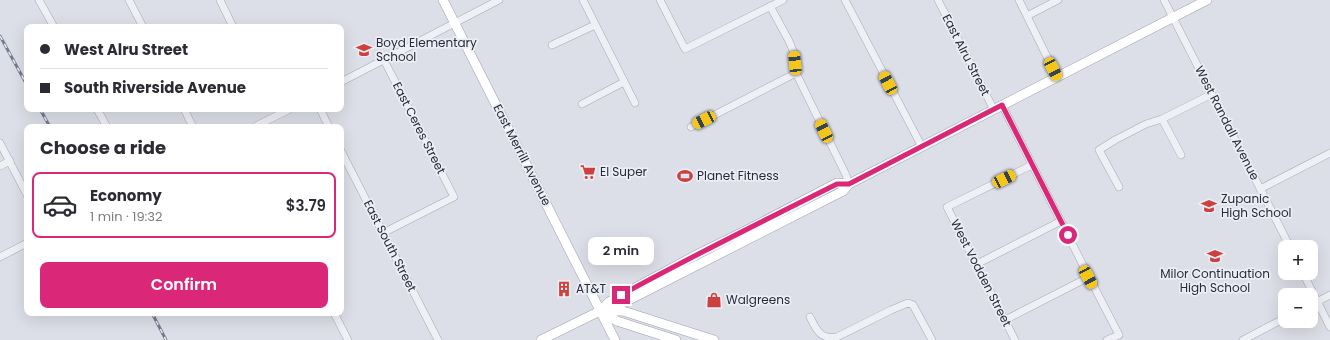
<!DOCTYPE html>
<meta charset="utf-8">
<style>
:root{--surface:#fff;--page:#f2f2f3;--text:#2b2b33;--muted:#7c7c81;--line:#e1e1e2;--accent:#db2777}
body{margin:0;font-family:Poppins,sans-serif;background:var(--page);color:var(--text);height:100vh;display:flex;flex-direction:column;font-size:15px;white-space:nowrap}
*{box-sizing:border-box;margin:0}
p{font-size:13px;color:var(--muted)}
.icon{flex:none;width:22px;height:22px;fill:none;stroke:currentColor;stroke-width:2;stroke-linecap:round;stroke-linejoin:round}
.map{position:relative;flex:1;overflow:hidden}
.drawer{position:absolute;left:24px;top:124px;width:320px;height:192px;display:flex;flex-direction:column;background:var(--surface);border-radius:8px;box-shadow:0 4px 16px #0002}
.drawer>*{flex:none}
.guide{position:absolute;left:24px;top:24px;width:320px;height:88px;border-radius:8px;box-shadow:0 4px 16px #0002;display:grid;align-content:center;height:88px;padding:0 16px;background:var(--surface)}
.buttons{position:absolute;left:1278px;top:240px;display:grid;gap:8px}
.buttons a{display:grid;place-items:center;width:40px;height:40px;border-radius:8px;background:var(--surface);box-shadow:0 4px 16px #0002;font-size:20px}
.end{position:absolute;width:18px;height:18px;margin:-9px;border:5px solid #db2777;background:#fff;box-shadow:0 0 0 2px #fff}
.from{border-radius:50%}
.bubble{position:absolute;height:28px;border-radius:8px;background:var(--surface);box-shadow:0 4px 16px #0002;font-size:13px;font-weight:600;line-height:28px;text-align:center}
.car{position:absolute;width:12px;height:24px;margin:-12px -6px;border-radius:5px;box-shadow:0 0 3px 1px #0007;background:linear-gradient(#f5c518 24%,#345 0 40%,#f5c518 0 76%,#345 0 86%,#f5c518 0)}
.guide b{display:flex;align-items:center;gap:14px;height:38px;font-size:15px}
.guide b+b{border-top:1px solid var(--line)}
.guide i{width:10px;height:10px;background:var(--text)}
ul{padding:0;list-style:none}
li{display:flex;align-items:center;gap:12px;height:66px;margin:0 8px 6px;padding:0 8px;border:2px solid transparent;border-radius:8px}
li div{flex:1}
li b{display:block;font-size:15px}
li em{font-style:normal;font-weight:600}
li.on{border-color:var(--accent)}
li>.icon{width:36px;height:36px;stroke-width:1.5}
h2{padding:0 16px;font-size:18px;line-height:48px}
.button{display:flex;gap:8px;margin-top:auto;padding:8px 16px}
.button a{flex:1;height:46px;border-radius:8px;background:var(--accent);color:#fff;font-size:16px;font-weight:600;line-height:46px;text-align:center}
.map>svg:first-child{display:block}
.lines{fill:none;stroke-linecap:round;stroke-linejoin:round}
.minor-casing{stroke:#a5a9b4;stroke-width:8}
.major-casing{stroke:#9ca1b2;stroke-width:10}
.minor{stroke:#eff0f5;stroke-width:7}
.major{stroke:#fff;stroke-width:9}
.rail-casing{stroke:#767b90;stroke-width:3}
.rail{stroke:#eceef4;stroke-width:1.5;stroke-dasharray:4.5;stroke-linecap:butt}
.route{stroke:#db2777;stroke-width:5}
.labels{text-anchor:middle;stroke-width:3.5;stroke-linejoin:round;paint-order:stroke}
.poi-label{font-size:12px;fill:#262b3d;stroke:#eceef4;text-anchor:start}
.street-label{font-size:12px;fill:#262b3d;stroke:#eceef4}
</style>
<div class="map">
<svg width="1330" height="340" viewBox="0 0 1330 340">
<rect width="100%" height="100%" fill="#dcdfe7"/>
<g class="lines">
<defs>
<path id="minor" d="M 39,0 L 54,27
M 129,0 L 143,27
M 220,0 L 233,27
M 583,0 L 635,103
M 660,0 L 685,49 L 783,0
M 845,0 L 922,147
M 938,0 L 994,110
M 1019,0 L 1057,77
M 1164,0 L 1290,247
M 770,6 L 789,41 L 794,53 L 796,73 L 846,175 L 849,184
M 1027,16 L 1058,0
M 552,45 L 595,25
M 341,82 L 499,0
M 582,104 L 624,82
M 1002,105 L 1089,277 L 1119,335 L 1107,340
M 97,109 L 107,127
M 184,109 L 193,127
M 320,109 L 329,127
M 1162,119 L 1181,155
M 254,127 L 290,109
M 691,127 L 796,73
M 0,143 L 27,195
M 341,151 L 438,340
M 0,166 L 10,161
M 1119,187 L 1099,150 L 1115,140 L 1146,124 L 1162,119 L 1212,94
M 1260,189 L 1330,153
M 383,233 L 454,197 L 384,60
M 0,257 L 27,243
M 977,264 L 1061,221
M 1303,273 L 1330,327
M 1311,305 L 1330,295
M 334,313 L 348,340
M 810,317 C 816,329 820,340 837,337 L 891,310 L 908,303 L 913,305 L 932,340
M 1005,320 L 1089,277
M 1015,340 L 947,207 L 1032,165
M 1243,340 L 1285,318"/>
<path id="major" d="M 443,0 L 615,340
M 601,310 L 609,302 L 700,253 L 751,228 L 837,183 L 849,184
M 609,311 L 623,311 L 714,340
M 601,312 L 617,321 L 676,340
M 541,340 L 600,311 L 613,308 L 843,191 L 849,184 L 1207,0"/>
</defs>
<!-- minor casing -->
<use href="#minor" class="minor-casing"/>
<!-- major casing -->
<use href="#major" class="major-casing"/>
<!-- minor -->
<use href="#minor" class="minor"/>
<!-- major -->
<use href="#major" class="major"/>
<defs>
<path id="rail" d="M 0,36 L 27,85
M 40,109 L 50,127
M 152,313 L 166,340"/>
</defs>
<!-- rail casing -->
<use href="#rail" class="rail-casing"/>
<!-- rail -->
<use href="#rail" class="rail"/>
</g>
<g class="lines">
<!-- route -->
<path class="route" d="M 621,295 C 692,256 765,220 837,184 L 849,184 L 1002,105 L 1068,235"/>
</g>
<!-- icons -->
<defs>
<symbol id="school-bare" viewBox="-9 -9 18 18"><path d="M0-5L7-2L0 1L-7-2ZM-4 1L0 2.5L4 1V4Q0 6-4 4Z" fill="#ce403f" stroke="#eceef4" stroke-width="2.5" paint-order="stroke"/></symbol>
<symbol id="supermarket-bare" viewBox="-9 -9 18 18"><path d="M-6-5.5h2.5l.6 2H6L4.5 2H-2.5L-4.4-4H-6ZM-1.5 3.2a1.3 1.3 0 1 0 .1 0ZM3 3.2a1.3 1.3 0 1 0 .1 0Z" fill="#ce403f" stroke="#eceef4" stroke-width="2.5" paint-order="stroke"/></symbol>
<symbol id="stadium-bare" viewBox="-9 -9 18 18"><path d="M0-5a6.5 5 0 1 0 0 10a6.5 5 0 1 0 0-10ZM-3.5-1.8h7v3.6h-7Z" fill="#ce403f" stroke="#eceef4" stroke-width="2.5" paint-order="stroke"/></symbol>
<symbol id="building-bare" viewBox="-9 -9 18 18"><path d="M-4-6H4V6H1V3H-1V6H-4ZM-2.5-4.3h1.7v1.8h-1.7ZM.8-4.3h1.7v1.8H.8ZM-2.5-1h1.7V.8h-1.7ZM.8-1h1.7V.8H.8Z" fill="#ce403f" stroke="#eceef4" stroke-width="2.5" paint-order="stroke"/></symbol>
<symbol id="shop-bare" viewBox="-9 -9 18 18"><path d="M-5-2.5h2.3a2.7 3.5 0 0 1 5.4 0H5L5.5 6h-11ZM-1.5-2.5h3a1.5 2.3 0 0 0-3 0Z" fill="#ce403f" stroke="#eceef4" stroke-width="2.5" paint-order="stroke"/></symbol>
</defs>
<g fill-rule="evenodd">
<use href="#school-bare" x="353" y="39" width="22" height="22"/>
<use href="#supermarket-bare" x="577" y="161" width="22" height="22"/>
<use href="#stadium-bare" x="674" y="165" width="22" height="22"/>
<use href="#school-bare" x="1198" y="195" width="22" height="22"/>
<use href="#school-bare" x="1204" y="245" width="22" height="22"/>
<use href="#building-bare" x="553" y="278" width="22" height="22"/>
<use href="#shop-bare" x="703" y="289" width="22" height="22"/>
</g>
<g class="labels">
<!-- poi labels -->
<g class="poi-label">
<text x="376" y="47">Boyd Elementary<tspan x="376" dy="14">School</tspan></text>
<text x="600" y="176">El Super</text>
<text x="697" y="180">Planet Fitness</text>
<text x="1221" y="203">Zupanic<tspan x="1221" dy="14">High School</tspan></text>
<text x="1215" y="278" text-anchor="middle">Milor Continuation<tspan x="1215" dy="14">High School</tspan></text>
<text x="576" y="293">AT&amp;T</text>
<text x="726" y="304">Walgreens</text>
</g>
<!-- street labels -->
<g class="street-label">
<text transform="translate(966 55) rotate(63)" y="4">East Alru Street</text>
<text transform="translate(1227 123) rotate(63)" y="4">West Randall Avenue</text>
<text transform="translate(419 128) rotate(63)" y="4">East Ceres Street</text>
<text transform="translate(522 155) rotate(63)" y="4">East Merrill Avenue</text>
<text transform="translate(390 246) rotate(63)" y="4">East South Street</text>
<text transform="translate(981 273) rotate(63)" y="4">West Vodden Street</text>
</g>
</g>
</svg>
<div class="buttons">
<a>+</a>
<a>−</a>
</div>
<i class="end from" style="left:1068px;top:235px"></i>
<i class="end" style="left:621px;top:295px"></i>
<div class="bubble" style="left:588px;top:237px;width:66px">2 min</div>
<i class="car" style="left:795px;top:63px;rotate:354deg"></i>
<i class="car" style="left:1053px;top:69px;rotate:153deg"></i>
<i class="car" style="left:888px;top:83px;rotate:332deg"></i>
<i class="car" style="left:704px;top:120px;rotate:243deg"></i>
<i class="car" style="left:824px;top:131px;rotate:334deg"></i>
<i class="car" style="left:1004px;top:179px;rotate:64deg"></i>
<i class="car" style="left:1088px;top:277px;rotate:152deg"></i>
<div class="guide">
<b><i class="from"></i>West Alru Street</b>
<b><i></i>South Riverside Avenue</b>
</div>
<section class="drawer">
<h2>Choose a ride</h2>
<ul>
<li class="on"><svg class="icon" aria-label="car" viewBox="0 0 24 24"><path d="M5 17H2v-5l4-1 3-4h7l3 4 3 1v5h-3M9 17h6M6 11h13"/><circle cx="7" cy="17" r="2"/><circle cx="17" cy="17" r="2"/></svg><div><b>Economy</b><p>1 min · 19:32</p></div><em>$3.79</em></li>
</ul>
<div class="button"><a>Confirm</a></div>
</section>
</div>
